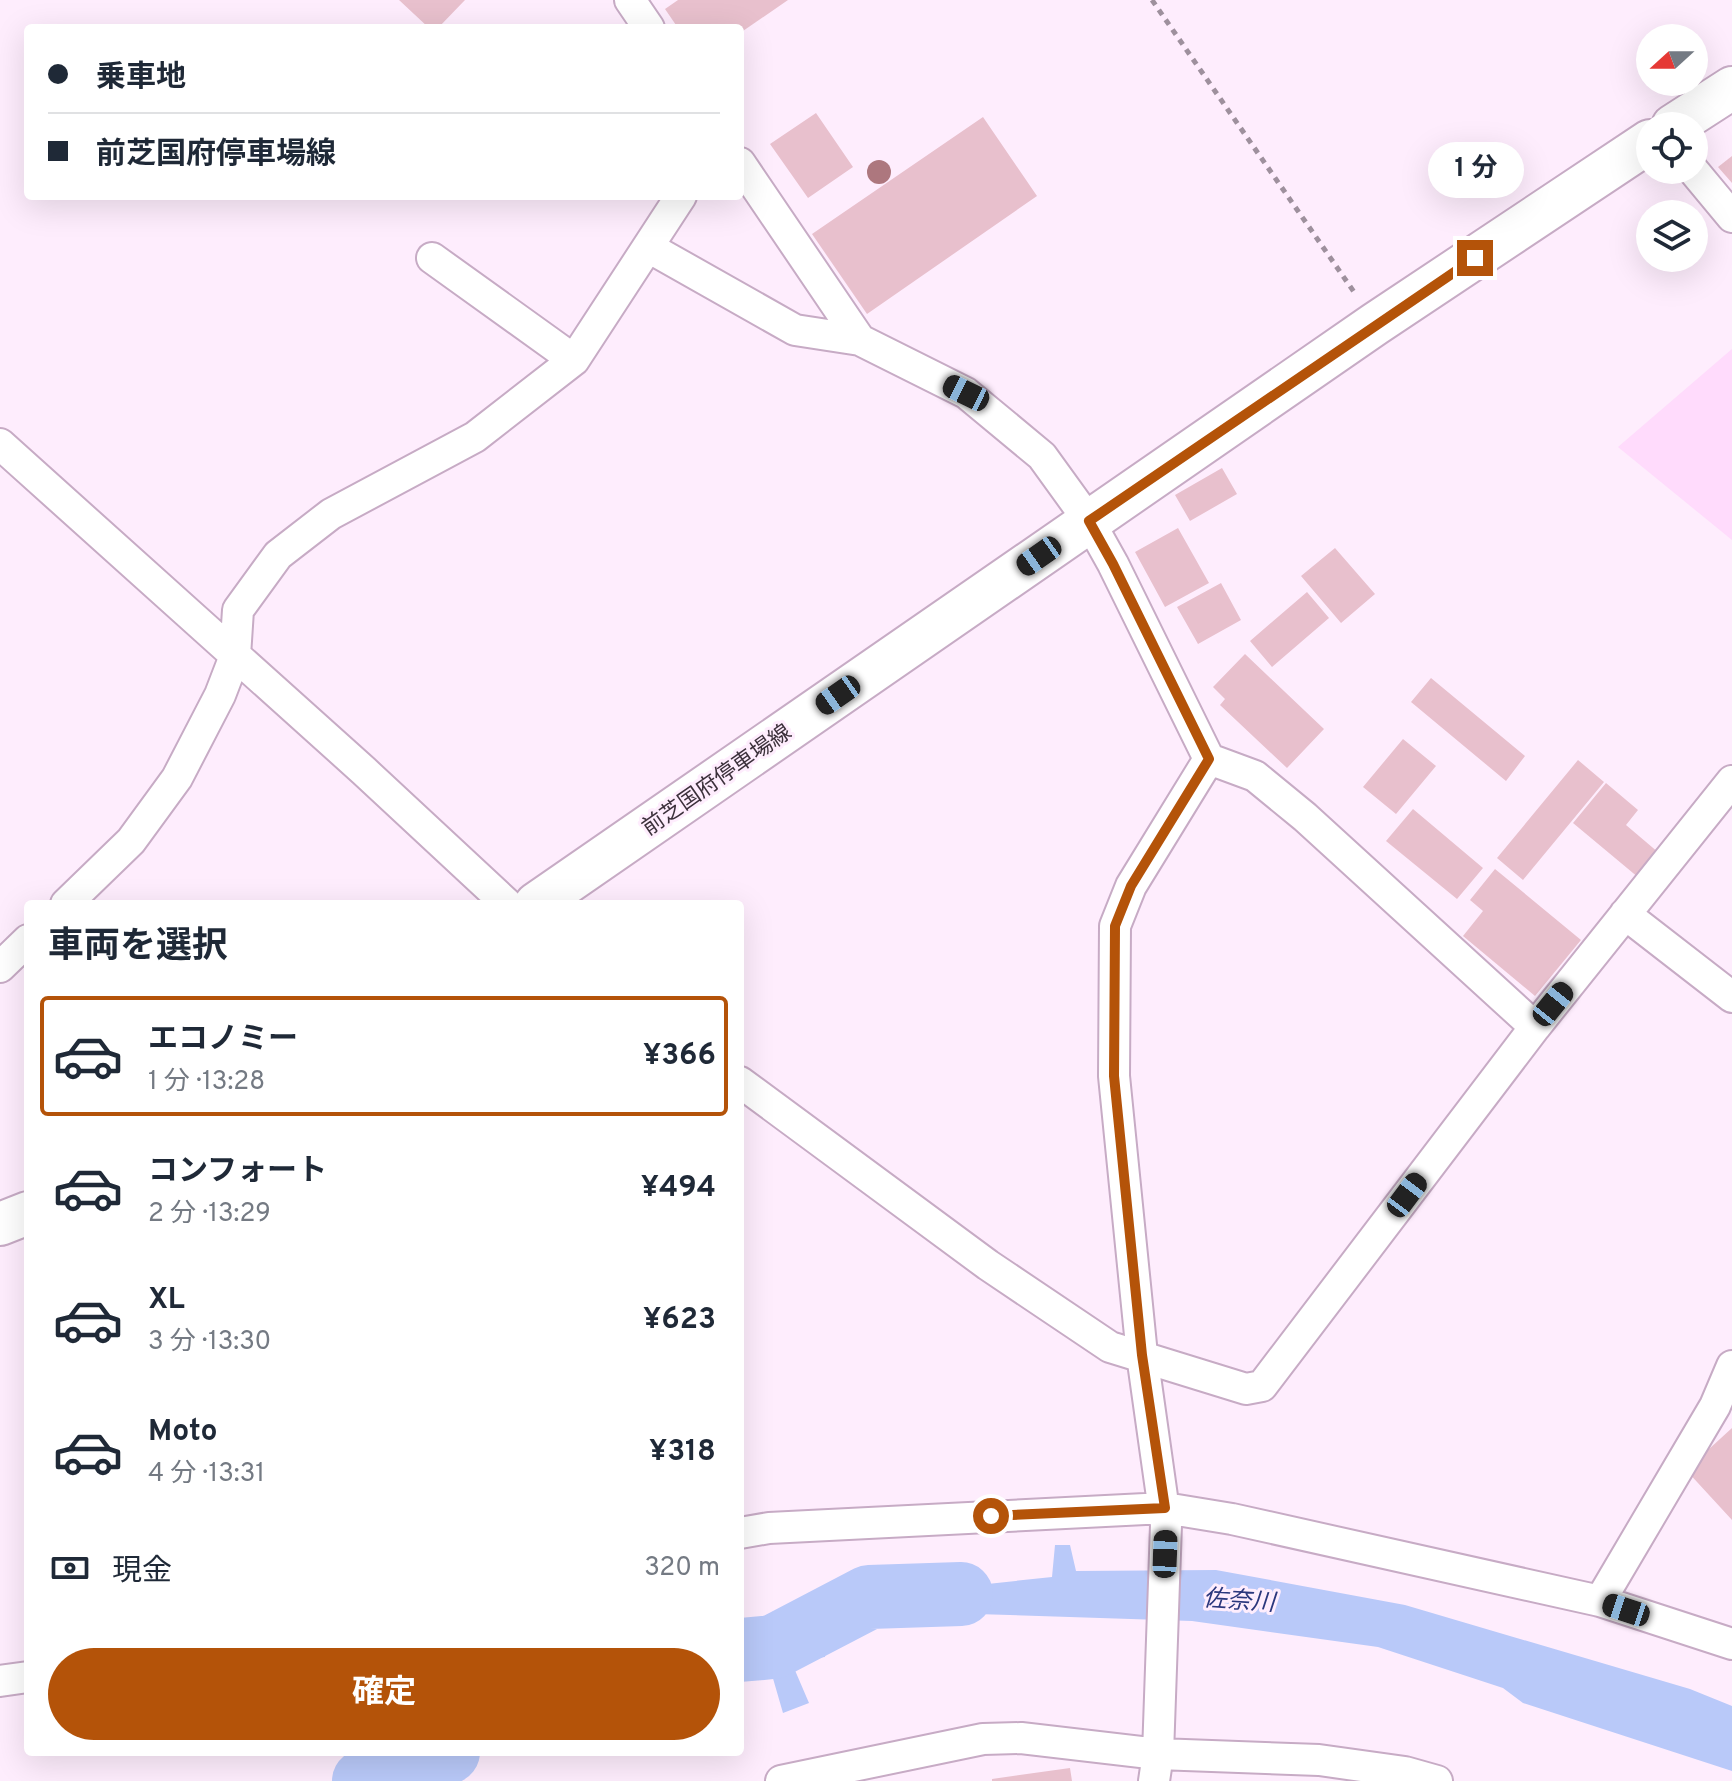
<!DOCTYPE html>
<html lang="ja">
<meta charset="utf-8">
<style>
:root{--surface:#fff;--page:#f2f2f3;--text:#1f2937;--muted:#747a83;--line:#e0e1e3;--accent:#b45309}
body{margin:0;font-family:Overpass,"Noto Sans JP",sans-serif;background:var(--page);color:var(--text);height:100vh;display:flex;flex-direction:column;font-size:30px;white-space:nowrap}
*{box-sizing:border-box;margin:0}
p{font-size:26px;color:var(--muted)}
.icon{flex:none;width:44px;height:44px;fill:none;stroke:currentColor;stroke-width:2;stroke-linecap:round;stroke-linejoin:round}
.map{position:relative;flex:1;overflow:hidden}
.drawer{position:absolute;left:24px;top:900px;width:720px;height:856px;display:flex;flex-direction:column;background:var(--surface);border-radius:8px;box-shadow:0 8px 32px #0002}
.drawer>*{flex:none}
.hud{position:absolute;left:24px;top:24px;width:720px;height:176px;border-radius:8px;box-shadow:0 8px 32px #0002;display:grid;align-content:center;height:176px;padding:0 24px;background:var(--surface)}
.needle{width:52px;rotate:249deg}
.tools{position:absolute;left:1636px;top:24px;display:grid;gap:16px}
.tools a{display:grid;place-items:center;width:72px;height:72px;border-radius:50%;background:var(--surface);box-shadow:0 8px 32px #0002;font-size:40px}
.end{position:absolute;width:36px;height:36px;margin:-18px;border:10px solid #b45309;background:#fff;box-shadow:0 0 0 4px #fff}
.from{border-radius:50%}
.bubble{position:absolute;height:56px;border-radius:28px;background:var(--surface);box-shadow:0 8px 32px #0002;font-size:26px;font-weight:700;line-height:56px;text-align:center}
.car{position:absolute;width:24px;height:48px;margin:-24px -12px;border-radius:10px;box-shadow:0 0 6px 2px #0007;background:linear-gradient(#222 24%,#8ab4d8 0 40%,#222 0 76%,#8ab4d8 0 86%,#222 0)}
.hud b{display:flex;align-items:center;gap:28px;height:76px;font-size:30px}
.hud b+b{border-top:2px solid var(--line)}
.hud i{width:20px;height:20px;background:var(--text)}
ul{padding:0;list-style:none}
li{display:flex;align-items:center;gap:24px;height:120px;margin:0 16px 12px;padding:0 8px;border:4px solid transparent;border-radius:8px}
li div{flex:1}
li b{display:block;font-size:30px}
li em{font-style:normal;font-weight:700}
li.current{border-color:var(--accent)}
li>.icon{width:72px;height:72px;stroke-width:1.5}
h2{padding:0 24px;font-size:36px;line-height:96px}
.pay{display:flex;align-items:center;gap:20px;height:88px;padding:0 24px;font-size:30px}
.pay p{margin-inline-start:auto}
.button{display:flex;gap:16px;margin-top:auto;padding:16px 24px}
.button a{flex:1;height:92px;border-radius:48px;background:var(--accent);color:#fff;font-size:32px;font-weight:700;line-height:92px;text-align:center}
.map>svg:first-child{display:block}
.built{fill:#ffdbfc}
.water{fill:#b9c9f9}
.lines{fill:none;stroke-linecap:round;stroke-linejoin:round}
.river{stroke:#b9c9f9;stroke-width:64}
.building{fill:#e8c0cd}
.street-casing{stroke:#c7abc5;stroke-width:34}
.secondary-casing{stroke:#c7abc5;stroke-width:46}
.path{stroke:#9e909d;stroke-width:5;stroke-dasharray:6 6;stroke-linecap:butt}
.street{stroke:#fff;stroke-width:30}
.secondary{stroke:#fff;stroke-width:42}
.tree{fill:#ad777e}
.route{stroke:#b45309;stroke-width:10}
.labels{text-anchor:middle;stroke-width:6;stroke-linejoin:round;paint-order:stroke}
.street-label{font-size:22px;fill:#3c313b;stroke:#feedfd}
.water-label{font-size:24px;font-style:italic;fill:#2a377d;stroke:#feedfd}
</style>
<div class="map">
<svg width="1732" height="1781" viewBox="0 0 1732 1781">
<rect width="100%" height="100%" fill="#feedfd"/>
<!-- built -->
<path class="built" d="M 1732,349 L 1732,540 L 1618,447 Z"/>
<!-- water -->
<path class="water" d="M 1055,1545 L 1070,1545 L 1076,1571 L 1216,1570 L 1405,1605 L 1690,1689 L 1732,1706 L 1732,1771 L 1523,1703 L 1503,1688 L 1378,1647 L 1192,1621 L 976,1614 L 877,1601 L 829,1620 L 825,1657 L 791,1661 L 809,1703 L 783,1713 L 759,1630 L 794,1621 L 790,1605 L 1052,1577 Z"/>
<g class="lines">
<!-- river -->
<path class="river" d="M 740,1650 L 773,1647 L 869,1597 L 961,1594
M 364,1781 L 434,1760 L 448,1752"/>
</g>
<!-- building -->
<path class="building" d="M 399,0 L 465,0 L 438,28 L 429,28 Z
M 678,0 L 788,0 L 740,33 L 740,28 L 678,28 L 665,9 Z
M 816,113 L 853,167 L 808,198 L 770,144 Z
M 983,117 L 1037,196 L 867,314 L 812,234 Z
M 1732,156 L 1732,183 L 1718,167 Z
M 1222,468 L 1237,494 L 1190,521 L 1175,495 Z
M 1178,528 L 1209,583 L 1165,607 L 1135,552 Z
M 1335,548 L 1375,594 L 1341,623 L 1301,576 Z
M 1221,583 L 1241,620 L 1198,644 L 1177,607 Z
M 1307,592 L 1329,618 L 1272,667 L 1250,641 Z
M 1245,654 L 1324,729 L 1287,768 L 1220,705 L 1225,699 L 1213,687 Z
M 1431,678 L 1525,756 L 1506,781 L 1411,702 Z
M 1403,739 L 1436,766 L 1396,814 L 1363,787 Z
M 1578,760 L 1604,782 L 1523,880 L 1497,858 Z
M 1606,783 L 1638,810 L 1626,825 L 1659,853 L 1639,878 L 1573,823 Z
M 1413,809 L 1483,868 L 1457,899 L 1386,841 Z
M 1495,869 L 1581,940 L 1535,996 L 1463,936 L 1483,911 L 1470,900 Z
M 1732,1428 L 1732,1520 L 1686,1470 Z
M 1070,1768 L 1072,1781 L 992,1781 L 992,1779 Z"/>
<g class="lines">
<defs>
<path id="street" d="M 630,0 L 649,28
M 740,163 L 860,340
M 1693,170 L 1732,217
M 648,247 L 795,330 L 860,340 L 966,393 L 1042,456 L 1089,521 L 1113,564 L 1209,759 L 1255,776 L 1305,817 L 1535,1027
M 432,258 L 574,360
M 0,444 L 364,771 L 507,904
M 66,904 L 131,841 L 177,778 L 220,695 L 235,656 L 238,610 L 278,555 L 331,514 L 475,437 L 574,360 L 681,196
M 1625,914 L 1732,997
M 0,967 L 28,940
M 740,1082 L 988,1265 L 1110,1347 L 1246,1389 L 1262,1386 L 1535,1027 L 1732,781
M 740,1533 L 769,1528 L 1165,1508 L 1232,1519 L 1600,1601 L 1732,1644
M 1600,1601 L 1715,1406 L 1732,1366
M 0,1681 L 28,1677
M 781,1781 L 983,1739 L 1021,1738 L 1158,1754 L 1319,1760 L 1405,1772 L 1437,1781
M 1154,1781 L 1158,1754 L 1166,1525 L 1142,1355 L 1114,1076 L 1115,926 L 1131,886 L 1209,759"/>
<path id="secondary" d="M 1673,126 L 1732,88
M 536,904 L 1375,324 L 1650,141
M 0,1224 L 28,1213"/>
</defs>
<!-- street casing -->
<use href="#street" class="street-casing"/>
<!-- secondary casing -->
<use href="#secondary" class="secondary-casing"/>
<!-- path -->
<path class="path" d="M 1152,0 L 1354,292"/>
<!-- street -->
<use href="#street" class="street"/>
<!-- secondary -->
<use href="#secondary" class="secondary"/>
</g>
<!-- trees -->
<circle class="tree" cx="879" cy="172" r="12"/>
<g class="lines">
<!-- route -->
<path class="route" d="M 991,1516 L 1165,1508 L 1142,1355 L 1114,1076 L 1115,926 L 1131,886 L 1209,759 L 1113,564 L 1089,521 L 1475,258"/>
</g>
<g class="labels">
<!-- street labels -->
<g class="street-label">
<text transform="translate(716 779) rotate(-35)" y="8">前芝国府停車場線</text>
</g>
<!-- water labels -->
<g class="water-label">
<text transform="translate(1239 1600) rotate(4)" y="8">佐奈川</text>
</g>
</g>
</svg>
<div class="tools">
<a><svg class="needle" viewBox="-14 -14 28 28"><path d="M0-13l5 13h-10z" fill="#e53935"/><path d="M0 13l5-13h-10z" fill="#747a83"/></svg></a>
<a><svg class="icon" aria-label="locate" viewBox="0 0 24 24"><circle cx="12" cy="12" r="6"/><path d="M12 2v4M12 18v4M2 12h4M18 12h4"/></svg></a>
<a><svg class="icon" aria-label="layers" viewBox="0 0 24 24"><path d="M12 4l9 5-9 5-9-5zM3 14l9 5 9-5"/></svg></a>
</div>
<i class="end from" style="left:991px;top:1516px"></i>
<i class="end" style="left:1475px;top:258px"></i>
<div class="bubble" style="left:1428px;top:142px;width:96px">1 分</div>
<i class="car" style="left:966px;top:393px;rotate:296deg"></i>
<i class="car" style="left:1039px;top:556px;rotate:235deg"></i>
<i class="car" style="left:838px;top:695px;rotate:235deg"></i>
<i class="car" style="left:1553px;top:1004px;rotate:39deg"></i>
<i class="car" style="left:1407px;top:1195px;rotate:37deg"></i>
<i class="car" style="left:1165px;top:1554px;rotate:2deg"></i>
<i class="car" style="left:1626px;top:1610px;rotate:288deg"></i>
<div class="hud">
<b><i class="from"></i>乗車地</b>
<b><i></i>前芝国府停車場線</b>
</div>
<section class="drawer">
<h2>車両を選択</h2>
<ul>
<li class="current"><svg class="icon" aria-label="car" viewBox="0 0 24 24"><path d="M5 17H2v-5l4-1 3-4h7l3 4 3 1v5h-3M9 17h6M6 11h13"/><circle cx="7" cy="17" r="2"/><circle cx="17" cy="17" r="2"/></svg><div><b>エコノミー</b><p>1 分 · 13:28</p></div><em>¥366</em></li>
<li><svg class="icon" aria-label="car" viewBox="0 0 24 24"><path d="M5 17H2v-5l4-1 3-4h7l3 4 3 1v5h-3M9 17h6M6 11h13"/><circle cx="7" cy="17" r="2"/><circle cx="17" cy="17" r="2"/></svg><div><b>コンフォート</b><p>2 分 · 13:29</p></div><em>¥494</em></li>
<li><svg class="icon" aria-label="car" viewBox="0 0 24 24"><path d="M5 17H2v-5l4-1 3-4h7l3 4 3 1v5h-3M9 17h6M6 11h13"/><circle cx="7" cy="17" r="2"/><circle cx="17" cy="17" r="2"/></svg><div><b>XL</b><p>3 分 · 13:30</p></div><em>¥623</em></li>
<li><svg class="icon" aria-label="car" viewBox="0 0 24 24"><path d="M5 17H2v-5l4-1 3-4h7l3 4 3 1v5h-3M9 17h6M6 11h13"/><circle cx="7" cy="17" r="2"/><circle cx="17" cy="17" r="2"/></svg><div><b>Moto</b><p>4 分 · 13:31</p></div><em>¥318</em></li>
</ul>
<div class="pay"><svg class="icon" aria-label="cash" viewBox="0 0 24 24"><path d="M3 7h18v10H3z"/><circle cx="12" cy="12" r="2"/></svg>現金<p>320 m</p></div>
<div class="button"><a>確定</a></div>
</section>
</div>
